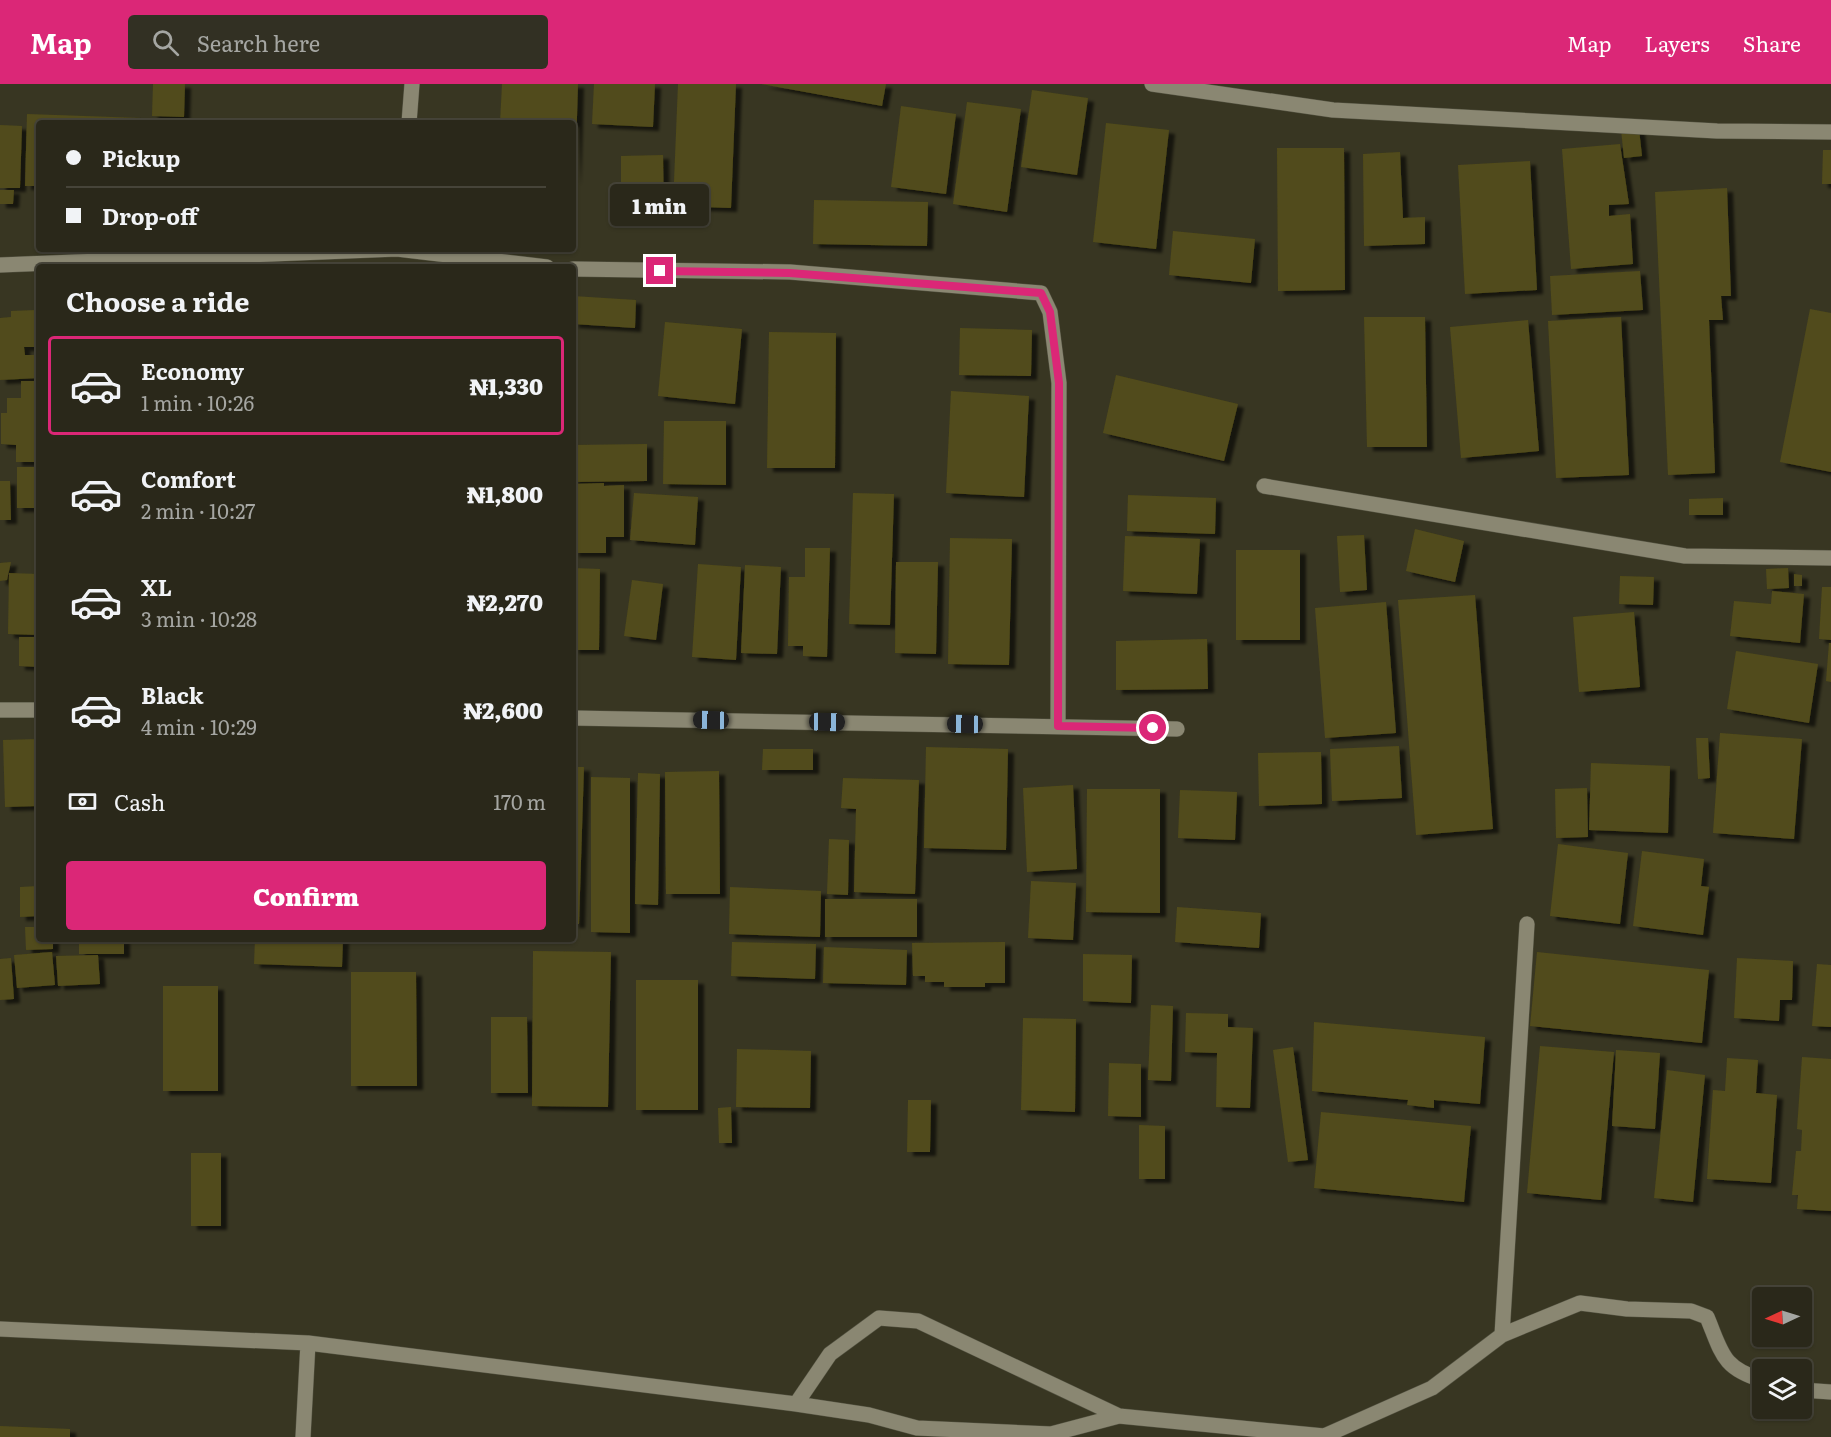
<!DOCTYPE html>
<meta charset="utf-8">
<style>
:root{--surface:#2a281a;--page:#323023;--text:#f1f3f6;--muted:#a5a6a2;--line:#464439;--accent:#db2777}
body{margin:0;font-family:Literata,serif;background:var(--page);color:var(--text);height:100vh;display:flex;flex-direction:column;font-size:22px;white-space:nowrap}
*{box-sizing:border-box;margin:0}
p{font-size:20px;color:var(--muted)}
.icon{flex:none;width:33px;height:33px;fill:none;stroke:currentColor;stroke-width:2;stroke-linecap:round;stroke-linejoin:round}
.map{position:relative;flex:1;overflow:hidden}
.details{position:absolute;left:36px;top:180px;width:540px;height:678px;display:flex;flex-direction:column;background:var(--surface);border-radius:6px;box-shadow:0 2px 4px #0004,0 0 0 2px var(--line)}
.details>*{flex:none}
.hud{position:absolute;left:36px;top:36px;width:540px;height:132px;border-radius:6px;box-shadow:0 2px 4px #0004,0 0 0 2px var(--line);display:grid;align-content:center;height:132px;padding:0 30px;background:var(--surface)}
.needle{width:39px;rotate:266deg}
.buttons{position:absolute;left:1752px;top:1203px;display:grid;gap:12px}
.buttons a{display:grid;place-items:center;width:60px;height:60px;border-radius:6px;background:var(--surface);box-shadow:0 2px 4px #0004,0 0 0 2px var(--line);font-size:30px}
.end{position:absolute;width:27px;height:27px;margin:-14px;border:8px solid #db2777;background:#fff;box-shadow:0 0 0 3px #fff}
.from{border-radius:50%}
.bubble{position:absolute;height:42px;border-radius:6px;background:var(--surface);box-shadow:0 2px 4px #0004,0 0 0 2px var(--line);font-size:20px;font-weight:800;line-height:42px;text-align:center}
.car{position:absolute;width:18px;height:36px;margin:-18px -9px;border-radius:8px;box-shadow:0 0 4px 2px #0007;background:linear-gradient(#222 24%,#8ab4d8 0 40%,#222 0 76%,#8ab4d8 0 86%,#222 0)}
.hud b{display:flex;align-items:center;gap:21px;height:57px;font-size:22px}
.hud b+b{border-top:2px solid var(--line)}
.hud i{width:15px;height:15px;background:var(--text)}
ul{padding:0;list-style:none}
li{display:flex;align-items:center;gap:18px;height:99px;margin:0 12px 9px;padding:0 18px;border:3px solid transparent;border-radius:6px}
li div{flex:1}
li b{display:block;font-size:22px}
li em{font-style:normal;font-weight:800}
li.active{border-color:var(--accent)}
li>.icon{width:54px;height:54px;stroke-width:1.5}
h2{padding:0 30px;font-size:27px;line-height:72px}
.pay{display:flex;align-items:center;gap:15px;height:66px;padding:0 30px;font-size:22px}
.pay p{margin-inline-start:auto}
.action{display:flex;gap:12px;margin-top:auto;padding:12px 30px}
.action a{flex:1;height:69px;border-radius:6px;background:var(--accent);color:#fff;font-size:24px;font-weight:800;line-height:69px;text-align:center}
header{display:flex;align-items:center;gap:36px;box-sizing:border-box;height:84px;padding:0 30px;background:var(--accent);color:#fff}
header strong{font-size:28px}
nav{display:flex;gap:33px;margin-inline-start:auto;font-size:21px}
.search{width:420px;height:54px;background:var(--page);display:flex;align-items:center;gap:15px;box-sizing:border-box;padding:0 21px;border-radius:6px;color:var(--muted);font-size:22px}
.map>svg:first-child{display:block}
.building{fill:#514b1a;filter:url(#shadow)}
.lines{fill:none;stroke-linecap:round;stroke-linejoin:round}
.minor-casing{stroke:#535241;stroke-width:16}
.minor{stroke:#8a8772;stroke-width:15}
.route{stroke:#db2777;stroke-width:8}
</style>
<header>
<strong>Map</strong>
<div class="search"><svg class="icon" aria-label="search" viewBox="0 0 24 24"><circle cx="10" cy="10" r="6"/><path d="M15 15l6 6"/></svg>Search here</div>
<nav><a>Map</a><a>Layers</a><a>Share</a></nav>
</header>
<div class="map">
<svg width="1831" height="1353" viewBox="0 0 1831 1353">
<defs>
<filter id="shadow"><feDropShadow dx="6" dy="4" stdDeviation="1.5" flood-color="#0009"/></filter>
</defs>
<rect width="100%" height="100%" fill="#383622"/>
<!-- building -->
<path class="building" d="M 153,0 L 185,0 L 184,33 L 152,32 Z
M 502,0 L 578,0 L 575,99 L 573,39 L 500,39 Z
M 594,0 L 655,0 L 653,43 L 592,40 Z
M 678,0 L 736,0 L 731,124 L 673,122 Z
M 761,0 L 886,0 L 882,22 Z
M 1032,6 L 1088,14 L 1077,91 L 1021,83 Z
M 967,18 L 1021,25 L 1007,128 L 953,120 Z
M 901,22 L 956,30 L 946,110 L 891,103 Z
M 27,30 L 170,35 L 170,39 L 39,39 L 39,102 L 25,102 Z
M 1106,39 L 1169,46 L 1156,165 L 1093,158 Z
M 0,41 L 22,42 L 20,104 L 0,104 Z
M 1639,45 L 1642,72 L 1624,74 L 1621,46 Z
M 1620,60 L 1629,120 L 1609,121 L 1609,132 L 1630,130 L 1633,180 L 1571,185 L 1562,65 Z
M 1277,64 L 1344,64 L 1345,206 L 1278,207 Z
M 1823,66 L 1831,66 L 1831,100 L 1822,100 Z
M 1400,68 L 1403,134 L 1425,133 L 1425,160 L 1364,162 L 1363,70 Z
M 663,71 L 664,131 L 621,131 L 621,72 Z
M 1530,77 L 1537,206 L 1465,210 L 1458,81 Z
M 1727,104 L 1731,212 L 1721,212 L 1723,236 L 1709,236 L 1715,389 L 1668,391 L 1655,108 Z
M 0,106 L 14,106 L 13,120 L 0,120 Z
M 814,116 L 928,118 L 927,162 L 813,160 Z
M 1173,147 L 1255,155 L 1251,199 L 1169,191 Z
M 1640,187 L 1643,226 L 1552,231 L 1550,192 Z
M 573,212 L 636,216 L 635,244 L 573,240 Z
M 1810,225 L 1831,229 L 1831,388 L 1780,378 Z
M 37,226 L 39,256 L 34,256 L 34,263 L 24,263 L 25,271 L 39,271 L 39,294 L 0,296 L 0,234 L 11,233 L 11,227 Z
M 1364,233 L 1425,233 L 1427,363 L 1367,363 Z
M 1621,233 L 1629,391 L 1556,394 L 1548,237 Z
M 1528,236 L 1539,367 L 1461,374 L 1450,243 Z
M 665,238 L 742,245 L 735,320 L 658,312 Z
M 960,244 L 1032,246 L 1031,292 L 959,291 Z
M 769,248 L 836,249 L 835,384 L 767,384 Z
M 1116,291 L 1238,320 L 1224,377 L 1103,349 Z
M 21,297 L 39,297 L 39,378 L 16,378 L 16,361 L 1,360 L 1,329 L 7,329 L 7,314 L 21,314 Z
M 951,307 L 1029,312 L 1024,413 L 946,409 Z
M 664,337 L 726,337 L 726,401 L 663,400 Z
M 647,360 L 647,397 L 573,398 L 573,361 Z
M 17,383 L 39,383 L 39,424 L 17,424 Z
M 0,397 L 10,397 L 11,436 L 0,436 Z
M 604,399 L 604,402 L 624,401 L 624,453 L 606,453 L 606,469 L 573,469 L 573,400 Z
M 634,409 L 698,413 L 695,461 L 630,456 Z
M 853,409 L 894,410 L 890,541 L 849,540 Z
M 1128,411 L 1216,414 L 1215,450 L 1127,447 Z
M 1723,414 L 1723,431 L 1689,431 L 1689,415 Z
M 1415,445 L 1464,457 L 1455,498 L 1406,487 Z
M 1364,451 L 1367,506 L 1340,508 L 1337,452 Z
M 1125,452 L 1200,455 L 1197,510 L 1123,507 Z
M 950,454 L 1012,455 L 1009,581 L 948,580 Z
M 805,464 L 830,464 L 827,573 L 803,572 L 803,562 L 788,562 L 789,493 L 805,493 Z
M 1236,466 L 1300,466 L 1300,556 L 1236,556 Z
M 11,478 L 7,496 L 0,497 L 0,479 Z
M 896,478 L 938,478 L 936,570 L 895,569 Z
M 698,480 L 741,483 L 736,576 L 692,573 Z
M 745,481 L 781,483 L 777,570 L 741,569 Z
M 573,484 L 600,485 L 599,566 L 573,566 Z
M 1788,484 L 1789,504 L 1767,505 L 1766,485 Z
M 9,489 L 39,490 L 39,551 L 8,550 Z
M 1794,490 L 1802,491 L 1802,502 L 1794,502 Z
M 1620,492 L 1654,493 L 1653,521 L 1619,520 Z
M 632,496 L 663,500 L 656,556 L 624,552 Z
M 1822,503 L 1831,503 L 1831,556 L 1819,555 Z
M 1772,507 L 1804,510 L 1800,559 L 1730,552 L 1734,517 L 1771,520 Z
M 1475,511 L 1493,745 L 1416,751 L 1398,516 Z
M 1386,518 L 1396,649 L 1325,654 L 1315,524 Z
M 1634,528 L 1640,603 L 1579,608 L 1573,533 Z
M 19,553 L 39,553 L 39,583 L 19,582 Z
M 1207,555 L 1208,605 L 1116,606 L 1116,557 Z
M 1829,559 L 1831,559 L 1831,598 L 1826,597 Z
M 1736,567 L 1818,580 L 1809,639 L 1727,625 Z
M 1720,649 L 1802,655 L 1794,755 L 1713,749 Z
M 1696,654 L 1708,654 L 1710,694 L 1698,695 Z
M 39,655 L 39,722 L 5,723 L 3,656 Z
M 1399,662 L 1402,714 L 1332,717 L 1330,665 Z
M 926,663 L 1008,665 L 1006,766 L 924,764 Z
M 763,665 L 813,665 L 813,686 L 762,686 Z
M 1321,668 L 1322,720 L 1259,722 L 1258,669 Z
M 1591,679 L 1670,682 L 1668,749 L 1589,746 Z
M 573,683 L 584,683 L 579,840 L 573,840 Z
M 719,687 L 720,810 L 666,810 L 665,688 Z
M 638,689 L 660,690 L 658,821 L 635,820 Z
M 591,693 L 630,694 L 630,849 L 591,848 Z
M 843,694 L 919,696 L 915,810 L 854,808 L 856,725 L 841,724 Z
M 1073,701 L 1077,785 L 1027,788 L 1023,704 Z
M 1587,704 L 1588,753 L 1556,754 L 1555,705 Z
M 1087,705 L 1160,705 L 1160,829 L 1086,828 Z
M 1180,706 L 1237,708 L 1235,756 L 1178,754 Z
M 829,755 L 849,756 L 848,811 L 827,810 Z
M 1558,760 L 1628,769 L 1620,840 L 1550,832 Z
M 1642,767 L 1704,775 L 1701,802 L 1709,803 L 1703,851 L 1633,842 Z
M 1031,797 L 1076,799 L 1073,856 L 1028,854 Z
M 39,802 L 39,832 L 20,833 L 20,803 Z
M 730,803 L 821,807 L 820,853 L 729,850 Z
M 825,815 L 917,815 L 917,853 L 825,853 Z
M 1177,823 L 1261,829 L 1259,864 L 1175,858 Z
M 25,843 L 39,843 L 39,855 L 53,855 L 53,865 L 26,866 Z
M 79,855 L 124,855 L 124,870 L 79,870 Z
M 255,855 L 343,855 L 342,883 L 254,880 Z
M 732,858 L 816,860 L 815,895 L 731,892 Z
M 1005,858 L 1005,899 L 985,899 L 985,903 L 944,903 L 944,898 L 925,898 L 925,892 L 913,892 L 912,859 Z
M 824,863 L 907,866 L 906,901 L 823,899 Z
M 533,867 L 611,868 L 608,1023 L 532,1022 Z
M 52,868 L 55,901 L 17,904 L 14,871 Z
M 1537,868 L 1709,886 L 1702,959 L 1530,942 Z
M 1083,870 L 1132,871 L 1131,919 L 1083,917 Z
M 98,871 L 100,900 L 58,902 L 56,872 Z
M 11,874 L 14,915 L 0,916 L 0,875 Z
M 1737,874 L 1793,877 L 1792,916 L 1780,916 L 1779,937 L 1734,934 Z
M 1817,880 L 1831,881 L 1831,943 L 1812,942 Z
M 351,888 L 416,888 L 417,1002 L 351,1002 Z
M 636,896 L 698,896 L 698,1026 L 636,1026 Z
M 163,902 L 218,902 L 218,1007 L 163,1007 Z
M 1151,921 L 1173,922 L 1171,997 L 1148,996 Z
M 1186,929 L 1228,930 L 1228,943 L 1253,944 L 1250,1024 L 1216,1023 L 1217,969 L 1185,968 Z
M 491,933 L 527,933 L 528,1009 L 491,1009 Z
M 1023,934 L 1076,935 L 1075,1028 L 1021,1026 Z
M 1314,938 L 1485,953 L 1480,1020 L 1434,1016 L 1434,1024 L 1407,1021 L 1408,1016 L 1312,1007 Z
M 1540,962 L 1614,968 L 1601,1116 L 1527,1109 Z
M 1293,963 L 1308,1076 L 1288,1078 L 1273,966 Z
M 737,965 L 811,967 L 810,1024 L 736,1023 Z
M 1616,966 L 1660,969 L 1655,1045 L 1612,1042 Z
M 1802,973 L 1831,975 L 1831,1127 L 1797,1125 L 1798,1111 L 1792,1111 L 1796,1067 L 1801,1067 L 1802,1046 L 1797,1045 Z
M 1727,974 L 1758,976 L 1756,1009 L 1777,1011 L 1771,1099 L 1707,1095 L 1713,1006 L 1725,1007 Z
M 1109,979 L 1141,980 L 1141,1033 L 1108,1032 Z
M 1667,986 L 1705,991 L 1693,1118 L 1654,1114 Z
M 908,1016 L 931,1016 L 930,1068 L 907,1068 Z
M 731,1023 L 732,1059 L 719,1059 L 718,1024 Z
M 1321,1028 L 1471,1042 L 1464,1118 L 1314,1104 Z
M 1139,1041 L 1165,1042 L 1165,1095 L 1139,1095 Z
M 191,1069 L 221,1069 L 221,1142 L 191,1142 Z
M 0,1342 L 70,1345 L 70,1353 L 0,1353 Z"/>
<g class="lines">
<defs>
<path id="minor" d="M 1152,0 L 1333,26 L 1717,47 L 1831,48
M 409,39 L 412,0
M 0,181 L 397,165 L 547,183
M 573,185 L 790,188 L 1041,209 L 1050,228 L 1059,299 L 1058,642
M 1264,402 L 1685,472 L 1831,474
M 0,626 L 39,626
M 573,634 L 1177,645
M 0,1245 L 308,1259 L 796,1320 L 830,1270 L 879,1234 L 918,1237 L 1119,1332 L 1324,1352 L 1432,1304 L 1502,1251 L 1527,840
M 1502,1251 L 1580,1219 L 1627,1225 L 1691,1227 L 1707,1233 C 1722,1269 1722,1284 1762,1296
M 1802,1306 L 1831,1308
M 796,1320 L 869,1331 L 917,1344 L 1051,1350 L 1119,1332
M 303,1353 L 308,1259"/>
</defs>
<!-- minor casing -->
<use href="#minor" class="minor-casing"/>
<!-- minor -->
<use href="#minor" class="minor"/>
</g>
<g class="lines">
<!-- route -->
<path class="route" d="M 660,187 L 790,189 L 1041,209 L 1050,228 L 1059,299 L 1058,642 L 1153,644"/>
</g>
</svg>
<div class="buttons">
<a><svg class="needle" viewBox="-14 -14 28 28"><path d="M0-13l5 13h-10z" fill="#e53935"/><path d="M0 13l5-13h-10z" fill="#a5a6a2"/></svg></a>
<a><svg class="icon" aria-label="layers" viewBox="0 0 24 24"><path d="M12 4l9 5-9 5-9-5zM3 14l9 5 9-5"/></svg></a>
</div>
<i class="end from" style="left:1153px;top:644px"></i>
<i class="end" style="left:660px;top:187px"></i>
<div class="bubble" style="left:610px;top:100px;width:99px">1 min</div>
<i class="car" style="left:711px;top:636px;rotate:271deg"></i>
<i class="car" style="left:827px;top:638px;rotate:91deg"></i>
<i class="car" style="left:965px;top:640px;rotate:271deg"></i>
<div class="hud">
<b><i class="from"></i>Pickup</b>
<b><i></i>Drop-off</b>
</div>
<section class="details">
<h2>Choose a ride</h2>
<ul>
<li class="active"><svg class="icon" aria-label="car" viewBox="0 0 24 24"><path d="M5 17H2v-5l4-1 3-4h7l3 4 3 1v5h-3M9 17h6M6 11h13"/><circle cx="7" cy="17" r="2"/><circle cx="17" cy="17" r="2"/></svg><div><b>Economy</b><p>1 min · 10:26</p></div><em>₦1,330</em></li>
<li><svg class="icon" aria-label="car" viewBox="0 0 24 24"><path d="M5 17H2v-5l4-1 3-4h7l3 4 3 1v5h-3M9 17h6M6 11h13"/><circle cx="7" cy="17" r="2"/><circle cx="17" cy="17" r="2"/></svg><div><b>Comfort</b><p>2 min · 10:27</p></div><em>₦1,800</em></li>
<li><svg class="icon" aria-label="car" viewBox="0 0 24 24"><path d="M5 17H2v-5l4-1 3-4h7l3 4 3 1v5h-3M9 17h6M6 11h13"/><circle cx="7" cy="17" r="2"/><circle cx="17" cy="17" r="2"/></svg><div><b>XL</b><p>3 min · 10:28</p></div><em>₦2,270</em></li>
<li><svg class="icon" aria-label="car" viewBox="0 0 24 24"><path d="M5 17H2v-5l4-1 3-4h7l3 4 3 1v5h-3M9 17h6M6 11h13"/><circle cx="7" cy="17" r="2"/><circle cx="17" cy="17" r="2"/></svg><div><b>Black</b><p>4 min · 10:29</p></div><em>₦2,600</em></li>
</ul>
<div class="pay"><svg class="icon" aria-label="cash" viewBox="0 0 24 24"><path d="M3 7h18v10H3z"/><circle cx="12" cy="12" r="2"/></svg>Cash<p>170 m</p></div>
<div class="action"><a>Confirm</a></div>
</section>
</div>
